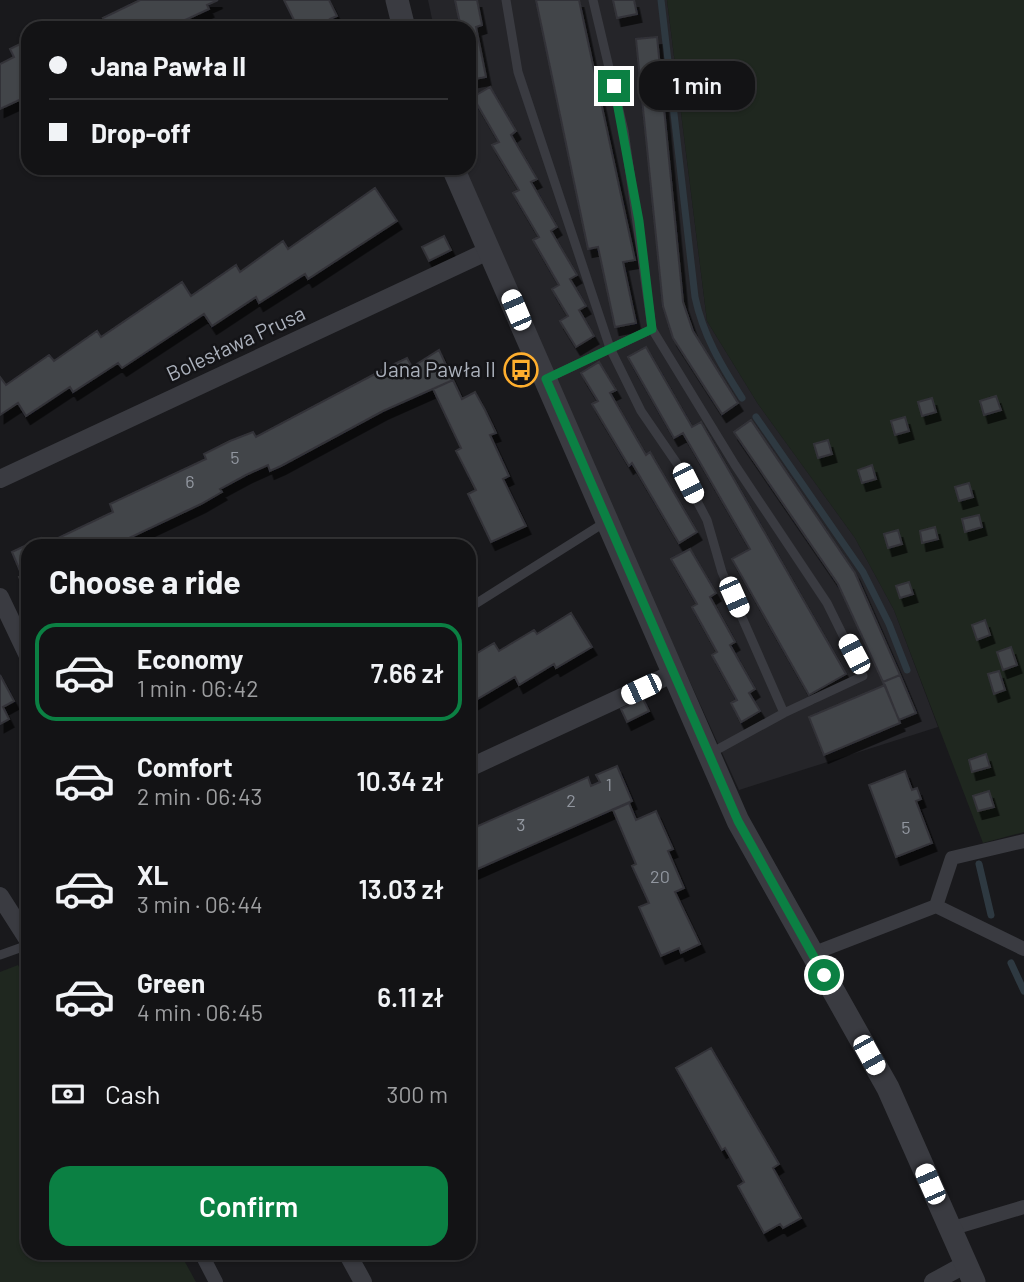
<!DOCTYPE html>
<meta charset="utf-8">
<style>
:root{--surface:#131315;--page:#202022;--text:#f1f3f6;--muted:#9d9ea0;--line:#323234;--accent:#0b8043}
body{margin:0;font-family:Barlow,sans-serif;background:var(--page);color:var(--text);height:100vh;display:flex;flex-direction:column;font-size:26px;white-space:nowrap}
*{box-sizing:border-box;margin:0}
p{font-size:23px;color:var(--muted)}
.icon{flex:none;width:38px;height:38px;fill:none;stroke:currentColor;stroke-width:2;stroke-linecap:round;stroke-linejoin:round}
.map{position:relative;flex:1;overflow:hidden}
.sheet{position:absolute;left:21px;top:539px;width:455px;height:721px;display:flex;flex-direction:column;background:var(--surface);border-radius:21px;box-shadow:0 2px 5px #0004,0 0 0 2px var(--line)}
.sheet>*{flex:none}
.top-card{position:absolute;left:21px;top:21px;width:455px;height:154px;border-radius:21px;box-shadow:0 2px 5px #0004,0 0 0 2px var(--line);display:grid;align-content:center;height:154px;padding:0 28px;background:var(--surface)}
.end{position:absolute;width:32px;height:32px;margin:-16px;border:9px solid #0b8043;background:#fff;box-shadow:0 0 0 4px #fff}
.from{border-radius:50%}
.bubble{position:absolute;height:49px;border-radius:21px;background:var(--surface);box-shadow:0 2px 5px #0004,0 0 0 2px var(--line);font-size:23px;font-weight:600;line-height:49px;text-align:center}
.car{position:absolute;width:21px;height:42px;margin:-21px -10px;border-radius:9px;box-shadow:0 0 5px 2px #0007;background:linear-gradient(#fff 24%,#345 0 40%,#fff 0 76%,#345 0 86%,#fff 0)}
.top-card b{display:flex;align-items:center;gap:24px;height:66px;font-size:26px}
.top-card b+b{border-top:2px solid var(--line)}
.top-card i{width:18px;height:18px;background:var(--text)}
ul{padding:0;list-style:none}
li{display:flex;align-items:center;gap:21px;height:98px;margin:0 14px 10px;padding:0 14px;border:4px solid transparent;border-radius:21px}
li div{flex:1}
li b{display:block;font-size:26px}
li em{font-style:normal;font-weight:600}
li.active{border-color:var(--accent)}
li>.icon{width:63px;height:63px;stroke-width:1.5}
h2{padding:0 28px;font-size:32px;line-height:84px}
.pay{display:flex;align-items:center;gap:18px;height:77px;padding:0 28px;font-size:26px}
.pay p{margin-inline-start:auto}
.action{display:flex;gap:14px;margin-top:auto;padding:14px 28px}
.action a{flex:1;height:80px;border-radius:21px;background:var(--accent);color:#fff;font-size:28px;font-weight:600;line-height:80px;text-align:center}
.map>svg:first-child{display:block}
.built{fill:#252529}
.green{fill:#1f271f}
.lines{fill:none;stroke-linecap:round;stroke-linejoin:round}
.stream{stroke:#2e3941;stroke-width:7}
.building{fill:#434449;stroke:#333338;stroke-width:2;filter:url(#shadow)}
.service{stroke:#3a3b41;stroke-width:9}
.pedestrian{stroke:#3a3b41;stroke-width:14}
.minor{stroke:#3a3b41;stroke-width:18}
.tertiary{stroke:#3a3b41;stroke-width:23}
.route{stroke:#0b8043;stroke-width:9}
.labels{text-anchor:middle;stroke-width:5;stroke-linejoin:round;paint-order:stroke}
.number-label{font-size:18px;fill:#91969f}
.street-label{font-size:21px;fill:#abb1bc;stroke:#141417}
.poi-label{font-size:21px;fill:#abb1bc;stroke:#141417;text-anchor:end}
</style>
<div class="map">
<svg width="1024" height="1282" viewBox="0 0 1024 1282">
<defs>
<filter id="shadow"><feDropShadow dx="4.5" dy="8" stdDeviation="0" flood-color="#0009"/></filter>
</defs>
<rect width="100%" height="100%" fill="#19191c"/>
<!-- built -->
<path class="built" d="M 428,0 L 667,0 L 707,321 L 758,404 L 855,538 L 894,610 L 938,727 L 739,790 L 468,192 L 463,168 L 469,168 L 469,28 L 434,28 Z"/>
<!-- green -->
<path class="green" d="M 667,0 L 1024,0 L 1024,832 L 983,843 L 894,610 L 855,538 L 758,404 L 707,321 Z
M 18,965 L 28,983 L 28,1253 L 180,1253 L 196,1282 L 0,1282 L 0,972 Z"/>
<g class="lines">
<!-- stream -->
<path class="stream" d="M 661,0 L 695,297 C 703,335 721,365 742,398
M 756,417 L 863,572 L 889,624 L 907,670
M 979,864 L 991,915
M 1011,963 L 1024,991"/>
</g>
<!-- building -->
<path class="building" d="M 140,0 L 218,0 L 207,5 L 209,9 L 168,28 L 90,28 L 105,21 L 103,18 Z
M 284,0 L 329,0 L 337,16 L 330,19 L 335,28 L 298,28 Z
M 455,0 L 477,0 L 482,25 L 476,27 L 486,77 L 469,80 L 469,28 L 461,28 Z
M 536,0 L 579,0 L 635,260 L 623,262 L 636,323 L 615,327 L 598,247 L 588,249 Z
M 613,0 L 634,0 L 637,14 L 617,18 Z
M 657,37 L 683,302 L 693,331 L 738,403 L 722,414 L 673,338 L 663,306 L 636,39 Z
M 28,40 L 28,96 L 0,109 L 0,64 L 14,57 L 10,49 Z
M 490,87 L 516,131 L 511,135 L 537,179 L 531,182 L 557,227 L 551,231 L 577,275 L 570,279 L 586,306 L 579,310 L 594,336 L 576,347 L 560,321 L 568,316 L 552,289 L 559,285 L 533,240 L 539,237 L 513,193 L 519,190 L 492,145 L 499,142 L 473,97 Z
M 375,188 L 397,221 L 308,279 L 305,274 L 259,303 L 256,297 L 212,326 L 204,314 L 122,368 L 118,363 L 73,392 L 70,387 L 26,416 L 18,403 L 0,415 L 0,377 L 6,385 L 49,355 L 54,361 L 97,331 L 101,337 L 182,282 L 191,296 L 236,265 L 240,272 L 283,241 L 288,249 Z
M 444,236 L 451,250 L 429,261 L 422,247 Z
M 646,347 L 692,427 L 701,422 L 846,674 L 809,695 L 732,559 L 750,549 L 683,433 L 674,438 L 628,357 Z
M 439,350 L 453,380 L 383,411 L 281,466 L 270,471 L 268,465 L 246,475 L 220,489 L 222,492 L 201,504 L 127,539 L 130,545 L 127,546 L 28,546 L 27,593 L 19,577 L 26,573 L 24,569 L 20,571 L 12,552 L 41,538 L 44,544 L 52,541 L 113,512 L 110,504 L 206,459 L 204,454 L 230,441 L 253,432 L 256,437 L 388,367 L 407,358 L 412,367 Z
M 599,362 L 616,390 L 610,393 L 646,455 L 650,452 L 697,532 L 679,543 L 632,463 L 629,466 L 592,404 L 598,401 L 581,373 Z
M 453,380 L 462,399 L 475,392 L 485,410 L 496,433 L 490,435 L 509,476 L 503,479 L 526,526 L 491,542 L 468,494 L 476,490 L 456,451 L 461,448 L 433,389 Z
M 996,396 L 1001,410 L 984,415 L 980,401 Z
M 932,398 L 936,412 L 922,416 L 918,402 Z
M 905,417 L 909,431 L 895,435 L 891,421 Z
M 751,420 L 855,573 L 900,675 L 883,682 L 838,584 L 734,432 Z
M 828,440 L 832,454 L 818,458 L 814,444 Z
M 872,465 L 876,479 L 862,483 L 858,470 Z
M 969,483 L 973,497 L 959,501 L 955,487 Z
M 979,515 L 982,527 L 965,532 L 962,519 Z
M 935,527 L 938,539 L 922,543 L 920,531 Z
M 898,530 L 902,544 L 888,548 L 884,534 Z
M 690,549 L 716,593 L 710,597 L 735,642 L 730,645 L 755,689 L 749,693 L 760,711 L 741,722 L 731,703 L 737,700 L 712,655 L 717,652 L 692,607 L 697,604 L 671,559 Z
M 909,582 L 913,594 L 900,598 L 896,586 Z
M 571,613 L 592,647 L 556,668 L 554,664 L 519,685 L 515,677 L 469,704 L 469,658 L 494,643 L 499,651 L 534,630 L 537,634 Z
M 985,620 L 990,635 L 977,640 L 972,625 Z
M 1011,647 L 1017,665 L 1003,670 L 997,652 Z
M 999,671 L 1005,690 L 994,694 L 988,674 Z
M 0,675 L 14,701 L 3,707 L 9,719 L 0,724 Z
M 900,675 L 916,713 L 899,720 L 883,682 Z
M 885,685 L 900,723 L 824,755 L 809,717 Z
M 643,699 L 649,711 L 627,722 L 621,709 Z
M 986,754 L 990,767 L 972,772 L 969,760 Z
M 617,766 L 632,801 L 473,871 L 469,868 L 469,830 L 588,777 L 591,786 L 600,782 L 596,775 Z
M 905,771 L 912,790 L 917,788 L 921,799 L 916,801 L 932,843 L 896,857 L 869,785 Z
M 989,791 L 994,807 L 978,811 L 973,796 Z
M 629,803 L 636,820 L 656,811 L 673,849 L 668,851 L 684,888 L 675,892 L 700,944 L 681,953 L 679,948 L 661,956 L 639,907 L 649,903 L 632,866 L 636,864 L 613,810 Z
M 711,1048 L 779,1164 L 773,1168 L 801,1218 L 783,1228 L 780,1224 L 764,1233 L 738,1186 L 744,1182 L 725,1148 L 722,1150 L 676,1068 Z"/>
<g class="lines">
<!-- service -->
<path class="service" d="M 506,0 L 518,72 L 610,348 L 641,411 L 678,465 L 707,520 L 722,572 L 784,713
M 593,0 L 624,131 L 652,329 L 735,465 L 827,603 L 863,676 L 784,713 L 711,753
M 546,379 L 652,329
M 469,608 L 607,521
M 0,955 L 28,945"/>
<!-- pedestrian -->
<path class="pedestrian" d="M 936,906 L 952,858 L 1024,841
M 812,954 L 936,906 L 1024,949
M 950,1229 L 1024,1207
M 201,1253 L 216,1282"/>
<!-- minor -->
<path class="minor" d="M 0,479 L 490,250
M 0,597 L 28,656
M 469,768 L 674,673
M 0,896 L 28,940
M 347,1253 L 363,1282
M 933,1282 L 966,1264"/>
<!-- tertiary -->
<path class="tertiary" d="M 397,0 L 404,28
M 453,168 L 738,821 L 888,1088 L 974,1282"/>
</g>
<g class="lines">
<!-- route -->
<path class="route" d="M 614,86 L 639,221 L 652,329 L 546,379 L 738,821 L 824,975"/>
</g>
<!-- icons -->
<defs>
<symbol id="bus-ring" viewBox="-11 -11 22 22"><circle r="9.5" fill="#141417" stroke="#ffaf2e" stroke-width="1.5"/><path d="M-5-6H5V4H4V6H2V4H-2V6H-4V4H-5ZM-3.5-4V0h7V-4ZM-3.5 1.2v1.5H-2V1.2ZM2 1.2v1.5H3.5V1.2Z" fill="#ffaf2e"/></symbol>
</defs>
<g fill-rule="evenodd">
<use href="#bus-ring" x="502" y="351" width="38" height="38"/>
</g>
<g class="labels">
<!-- number labels -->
<g class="number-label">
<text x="235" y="464">5</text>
<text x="190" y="488">6</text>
<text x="609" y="791">1</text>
<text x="571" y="807">2</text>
<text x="521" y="831">3</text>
<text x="906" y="834">5</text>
<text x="660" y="883">20</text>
</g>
<!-- street labels -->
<g class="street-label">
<text transform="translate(236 344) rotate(-25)" y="7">Bolesława Prusa</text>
</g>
<!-- poi labels -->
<g class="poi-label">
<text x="496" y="377">Jana Pawła II</text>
</g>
</g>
</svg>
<i class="end from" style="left:824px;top:975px"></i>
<i class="end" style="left:614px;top:86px"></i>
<div class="bubble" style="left:639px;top:61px;width:116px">1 min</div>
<i class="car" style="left:516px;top:310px;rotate:337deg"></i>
<i class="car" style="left:688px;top:483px;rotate:153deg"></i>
<i class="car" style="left:734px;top:597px;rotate:156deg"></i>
<i class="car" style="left:854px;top:654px;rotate:332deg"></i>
<i class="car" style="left:641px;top:689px;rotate:245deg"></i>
<i class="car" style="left:869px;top:1055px;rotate:151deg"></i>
<i class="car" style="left:930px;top:1184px;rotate:336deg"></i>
<div class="top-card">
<b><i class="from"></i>Jana Pawła II</b>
<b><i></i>Drop-off</b>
</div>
<section class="sheet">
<h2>Choose a ride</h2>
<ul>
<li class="active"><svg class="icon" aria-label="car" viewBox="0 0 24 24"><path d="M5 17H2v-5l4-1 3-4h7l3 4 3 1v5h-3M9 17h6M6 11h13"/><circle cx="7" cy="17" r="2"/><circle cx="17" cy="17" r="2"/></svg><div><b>Economy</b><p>1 min · 06:42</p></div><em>7.66 zł</em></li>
<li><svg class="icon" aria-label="car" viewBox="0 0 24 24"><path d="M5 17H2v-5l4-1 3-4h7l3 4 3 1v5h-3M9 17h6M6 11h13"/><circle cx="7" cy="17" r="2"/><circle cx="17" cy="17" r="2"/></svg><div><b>Comfort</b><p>2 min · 06:43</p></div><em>10.34 zł</em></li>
<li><svg class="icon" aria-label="car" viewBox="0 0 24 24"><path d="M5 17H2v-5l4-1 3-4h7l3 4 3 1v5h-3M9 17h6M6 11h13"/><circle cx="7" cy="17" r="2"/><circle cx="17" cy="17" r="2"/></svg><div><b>XL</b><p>3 min · 06:44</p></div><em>13.03 zł</em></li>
<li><svg class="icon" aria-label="car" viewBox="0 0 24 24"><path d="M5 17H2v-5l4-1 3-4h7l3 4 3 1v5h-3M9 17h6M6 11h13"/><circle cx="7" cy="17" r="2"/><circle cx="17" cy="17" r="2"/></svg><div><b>Green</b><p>4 min · 06:45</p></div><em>6.11 zł</em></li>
</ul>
<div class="pay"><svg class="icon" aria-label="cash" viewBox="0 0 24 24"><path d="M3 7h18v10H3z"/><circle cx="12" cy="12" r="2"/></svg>Cash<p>300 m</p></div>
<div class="action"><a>Confirm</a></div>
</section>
</div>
